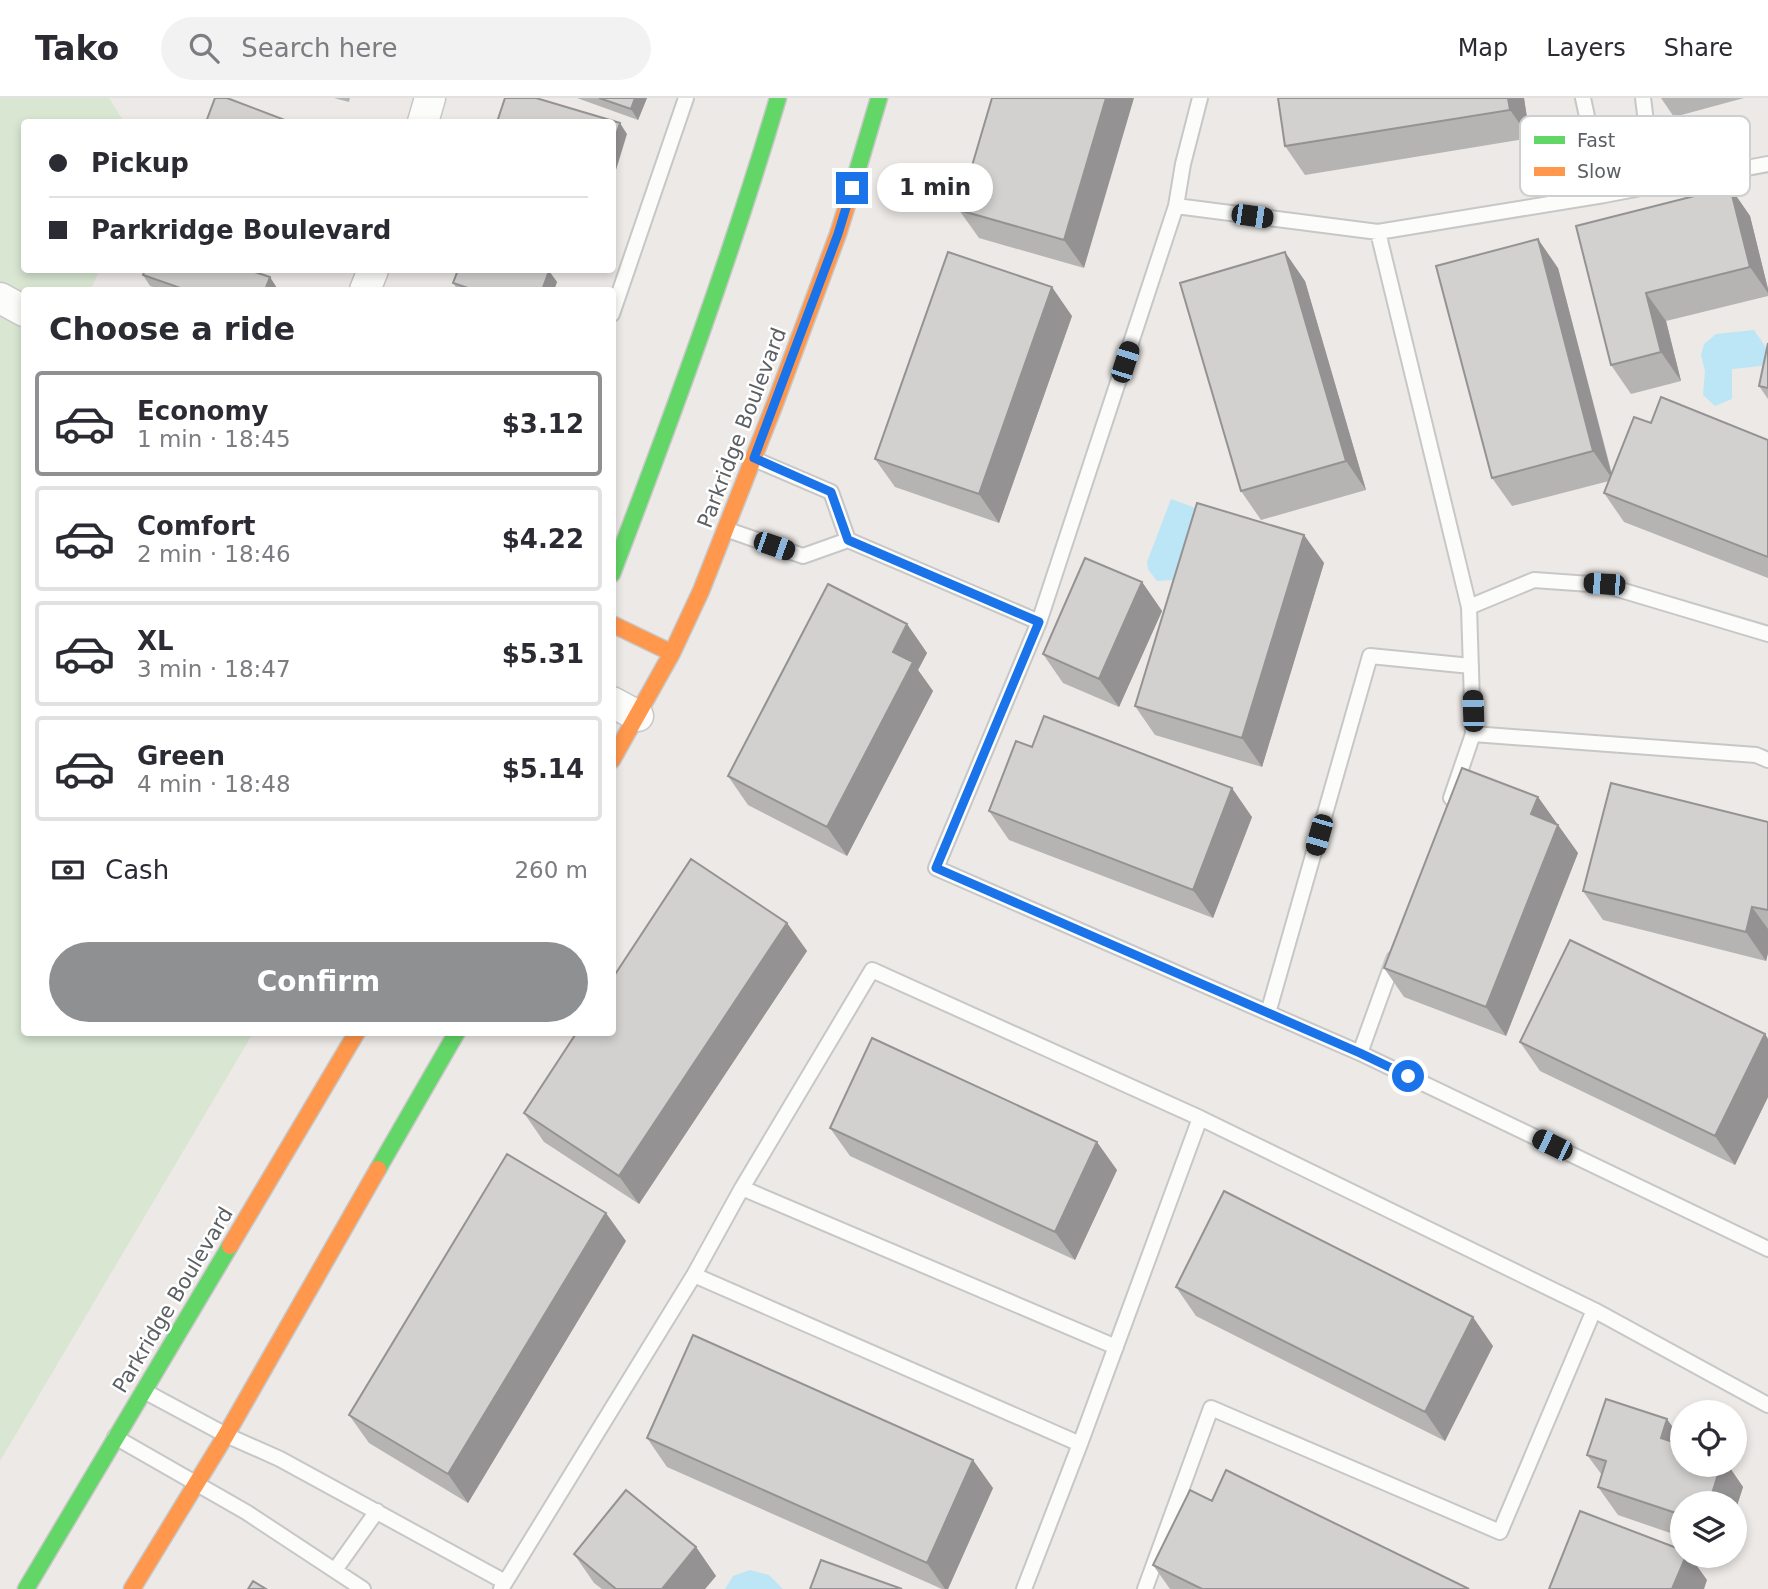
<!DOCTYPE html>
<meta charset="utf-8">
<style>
:root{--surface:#fff;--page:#f2f2f3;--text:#2b2b33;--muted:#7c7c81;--line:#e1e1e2;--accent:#8e9092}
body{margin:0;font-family:"DejaVu Sans",sans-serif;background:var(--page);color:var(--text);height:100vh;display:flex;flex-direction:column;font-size:26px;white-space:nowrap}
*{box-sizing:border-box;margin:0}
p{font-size:23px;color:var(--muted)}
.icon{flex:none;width:38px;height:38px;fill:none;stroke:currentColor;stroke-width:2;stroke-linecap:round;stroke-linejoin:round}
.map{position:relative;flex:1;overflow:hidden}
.panel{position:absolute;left:21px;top:189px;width:595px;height:749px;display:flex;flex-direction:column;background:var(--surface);border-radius:7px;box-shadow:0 4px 10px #0003}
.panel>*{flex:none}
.hud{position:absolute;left:21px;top:21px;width:595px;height:154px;border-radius:7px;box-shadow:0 4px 10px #0003;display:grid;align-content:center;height:154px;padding:0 28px;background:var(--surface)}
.controls{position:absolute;left:1670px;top:1302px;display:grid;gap:14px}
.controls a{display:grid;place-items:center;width:77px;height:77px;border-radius:50%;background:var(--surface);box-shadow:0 4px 10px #0003;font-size:35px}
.end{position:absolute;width:32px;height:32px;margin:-16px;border:9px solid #1a73e8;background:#fff;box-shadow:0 0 0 4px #fff}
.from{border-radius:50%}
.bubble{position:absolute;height:49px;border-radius:24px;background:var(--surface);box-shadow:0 4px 10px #0003;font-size:23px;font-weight:800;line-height:49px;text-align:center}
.car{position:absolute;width:21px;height:42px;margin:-21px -10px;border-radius:9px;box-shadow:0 0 5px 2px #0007;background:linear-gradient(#222 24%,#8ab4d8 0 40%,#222 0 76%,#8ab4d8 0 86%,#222 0)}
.hud b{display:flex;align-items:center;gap:24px;height:66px;font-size:26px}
.hud b+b{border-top:2px solid var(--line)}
.hud i{width:18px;height:18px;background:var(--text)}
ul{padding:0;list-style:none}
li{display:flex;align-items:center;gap:21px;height:105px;margin:0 14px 10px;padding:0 14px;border:4px solid var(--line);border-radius:7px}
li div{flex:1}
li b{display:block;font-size:26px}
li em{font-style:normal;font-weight:800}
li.current{border-color:var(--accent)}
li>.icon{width:63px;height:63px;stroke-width:1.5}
h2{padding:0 28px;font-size:32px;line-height:84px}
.pay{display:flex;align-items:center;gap:18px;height:77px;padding:0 28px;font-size:26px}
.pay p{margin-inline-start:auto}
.button{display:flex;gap:14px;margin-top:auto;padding:14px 28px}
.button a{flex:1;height:80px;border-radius:42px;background:var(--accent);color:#fff;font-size:28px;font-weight:800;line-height:80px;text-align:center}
header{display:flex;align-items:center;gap:42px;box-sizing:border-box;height:98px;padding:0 35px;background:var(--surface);border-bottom:2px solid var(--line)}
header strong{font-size:33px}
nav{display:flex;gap:38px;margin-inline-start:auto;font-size:24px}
.search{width:490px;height:63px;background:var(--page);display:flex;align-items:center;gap:18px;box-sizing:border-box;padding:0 24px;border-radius:38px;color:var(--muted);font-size:26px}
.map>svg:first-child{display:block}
.green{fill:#d8e6d2}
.water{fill:#bce6f5}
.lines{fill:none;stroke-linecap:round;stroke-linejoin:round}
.lane-casing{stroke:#c7c7c7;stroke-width:18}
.street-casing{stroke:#c7c7c7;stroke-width:33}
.fast-casing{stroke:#c7c7c7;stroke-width:19}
.slow-casing{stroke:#c7c7c7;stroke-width:19}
.lane{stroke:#fcfcfb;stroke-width:14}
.street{stroke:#fcfcfb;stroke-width:30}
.fast{stroke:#63d668;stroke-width:16}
.slow{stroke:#ff974d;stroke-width:16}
.wall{fill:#b5b4b3}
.shaded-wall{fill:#949292}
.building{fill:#d3d1d0;stroke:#949292;stroke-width:2}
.route{stroke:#1a73e8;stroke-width:9}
.labels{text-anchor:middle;stroke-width:5;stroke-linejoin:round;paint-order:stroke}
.street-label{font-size:21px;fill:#5c6064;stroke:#fff}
.key{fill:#fff;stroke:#cecfd0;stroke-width:2}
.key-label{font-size:19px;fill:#5c6064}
</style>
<header>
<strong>Tako</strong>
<div class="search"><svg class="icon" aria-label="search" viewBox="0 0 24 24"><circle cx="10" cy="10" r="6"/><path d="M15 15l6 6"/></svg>Search here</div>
<nav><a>Map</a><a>Layers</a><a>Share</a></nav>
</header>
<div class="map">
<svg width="1768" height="1491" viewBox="0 0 1768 1491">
<rect width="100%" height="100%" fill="#ece9e6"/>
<!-- green -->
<path class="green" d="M 0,0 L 109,0 L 124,24 L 24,24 L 24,172 L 100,172 L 90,192 L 24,192 L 24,934 L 253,935 L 0,1363 Z"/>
<!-- water -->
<path class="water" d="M 1754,232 L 1765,248 L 1768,259 L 1761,268 L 1732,271 L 1732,301 L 1715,308 L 1703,297 L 1705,273 L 1701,257 L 1704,246 L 1716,236 Z
M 1171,401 L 1201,412 L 1173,482 L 1157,483 L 1148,471 L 1147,464 Z
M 750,1472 L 769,1477 L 783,1491 L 725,1491 L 733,1478 Z"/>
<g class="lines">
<defs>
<path id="lane" d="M 1583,0 L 1604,97
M 1643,0 L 1654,87
M 1768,66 L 1604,97 L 1378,134 L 1176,108 L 1039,524 L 936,770 L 1360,955 L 1768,1151
M 1176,108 L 1183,66 L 1200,0
M 1378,134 L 1469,509 L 1534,482 L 1604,487 L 1768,536
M 612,216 L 686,0
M 754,361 L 831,394 L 848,442
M 728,432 L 803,458 L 848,442 L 1039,524
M 1473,636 L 1756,657 L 1768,662
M 1451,700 L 1473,636 L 1469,509
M 1268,915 L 1370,558 L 1471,568
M 1360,955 L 1394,861
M 742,1090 L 1116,1249
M 694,1177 L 1080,1346
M 144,1293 L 226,1337 L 280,1361 L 505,1484
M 115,1339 L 246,1414 L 363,1491
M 335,1472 L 377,1413
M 501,1491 L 694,1177 L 742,1090 L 872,872 L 1200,1020 L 1594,1212 L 1768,1307
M 1024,1491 L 1080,1346 L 1200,1020
M 1145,1491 L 1211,1310 L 1500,1434 L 1594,1212"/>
<path id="street" d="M 423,24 L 430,0
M 365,192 L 373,172
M 0,200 L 24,213
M 612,604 L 638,618"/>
<path id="fast" d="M 848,104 L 879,0
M 612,476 C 672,319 730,162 778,0
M 378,1071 L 457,934
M 26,1491 L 230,1148"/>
<path id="slow" d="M 612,526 L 672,555
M 612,662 L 672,555 L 701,493 L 774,308 L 838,136 L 848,104
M 230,1148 L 357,934
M 132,1491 L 226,1337 L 378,1071"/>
</defs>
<!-- lane casing -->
<use href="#lane" class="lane-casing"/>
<!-- street casing -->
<use href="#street" class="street-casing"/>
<!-- fast casing -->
<use href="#fast" class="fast-casing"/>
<!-- slow casing -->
<use href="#slow" class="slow-casing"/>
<!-- lane -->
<use href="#lane" class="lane"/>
<!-- street -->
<use href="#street" class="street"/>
<!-- fast -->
<use href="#fast" class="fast"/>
<!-- slow -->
<use href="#slow" class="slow"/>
</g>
<!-- wall -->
<path class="wall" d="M 334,0 L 350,0 L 349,4 Z
M 577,0 L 647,0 L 638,22 Z
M 992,0 L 1084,170 L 979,140 L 959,112 Z
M 1278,0 L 1524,0 L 1530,40 L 1305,77 L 1285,48 Z
M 1661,0 L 1744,0 L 1674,19 Z
M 1730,89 L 1750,118 L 1768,191 L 1768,198 L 1666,223 L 1681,283 L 1631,296 L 1611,267 L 1576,128 Z
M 1558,170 L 1612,376 L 1651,325 L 1768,342 L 1768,480 L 1624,424 L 1604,395 L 1609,383 L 1512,408 L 1492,380 Z
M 251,172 L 277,190 L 277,192 L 164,192 L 150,188 L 143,177 Z
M 549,173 L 557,184 L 554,192 L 458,192 L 453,185 Z
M 1305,183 L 1366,392 L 1261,422 L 1241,393 Z
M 1072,218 L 999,425 L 895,389 L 875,361 Z
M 1768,245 L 1768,301 L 1759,288 Z
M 1304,437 L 1324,465 L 1262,669 L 1155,637 L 1135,608 Z
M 1142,484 L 1162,513 L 1119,609 L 1063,585 L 1043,556 Z
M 907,526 L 927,555 L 918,572 L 933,593 L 847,758 L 748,707 L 728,678 Z
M 1032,649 L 1252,719 L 1213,820 L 1009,742 L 989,713 Z
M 1538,699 L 1578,755 L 1506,938 L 1404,899 L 1384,870 Z
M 1768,724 L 1768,855 L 1766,863 L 1603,822 L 1583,793 Z
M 787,825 L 807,853 L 639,1106 L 544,1044 L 524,1015 Z
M 1765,936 L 1768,941 L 1768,999 L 1735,1067 L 1540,973 L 1520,944 Z
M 830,1030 L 1117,1072 L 1075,1162 L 850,1058 Z
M 626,1143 L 468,1405 L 369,1345 L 349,1317 Z
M 1176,1189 L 1493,1248 L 1445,1343 L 1196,1218 Z
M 647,1340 L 993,1390 L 948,1491 L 942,1491 L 667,1369 Z
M 1587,1357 L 1682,1367 L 1728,1367 L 1743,1389 L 1734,1417 L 1734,1405 L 1682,1405 L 1682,1439 L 1618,1417 L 1598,1389 L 1602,1377 Z
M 696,1449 L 716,1478 L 705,1491 L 602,1491 L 594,1485 L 574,1456 Z
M 1153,1467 L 1469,1491 L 1170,1491 Z"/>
<!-- shaded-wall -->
<path class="shaded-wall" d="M 635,0 L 647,0 L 638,22 L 631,11 Z
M 1106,0 L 1134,0 L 1084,170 L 1064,142 Z
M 1508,0 L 1524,0 L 1530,40 L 1510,12 Z
M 620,25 L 627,36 L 612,85 L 612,49 Z
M 1730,89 L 1750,118 L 1768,191 L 1768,195 L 1750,169 Z
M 1538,141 L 1558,170 L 1613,382 L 1593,353 Z
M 1285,154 L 1305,183 L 1366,392 L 1346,363 Z
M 549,173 L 557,184 L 554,192 L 542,192 Z
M 270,179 L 277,190 L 277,192 L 265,192 Z
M 1052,189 L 1072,218 L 999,425 L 979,396 Z
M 1646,195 L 1666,223 L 1681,283 L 1661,254 Z
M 1304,437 L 1324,465 L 1262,669 L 1242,640 Z
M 1142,484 L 1162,513 L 1119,609 L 1099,581 Z
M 907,526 L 927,555 L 918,572 L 933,593 L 847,758 L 827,729 L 893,554 Z
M 1232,690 L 1252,719 L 1213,820 L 1193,792 Z
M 1538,699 L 1578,755 L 1506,938 L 1486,909 L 1531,716 Z
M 1752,809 L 1768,831 L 1768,855 L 1766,863 L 1746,834 Z
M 787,825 L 807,853 L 639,1106 L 619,1078 Z
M 1765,936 L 1768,941 L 1768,999 L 1735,1067 L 1715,1038 Z
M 1097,1044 L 1117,1072 L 1075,1162 L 1055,1134 Z
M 606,1115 L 626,1143 L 468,1405 L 448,1376 Z
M 1473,1219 L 1493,1248 L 1445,1343 L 1425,1314 Z
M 1667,1321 L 1682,1342 L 1682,1365 L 1661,1340 Z
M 973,1362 L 993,1390 L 948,1491 L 945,1491 L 927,1465 Z
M 1721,1367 L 1728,1367 L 1743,1389 L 1734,1417 L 1734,1405 L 1709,1405 Z
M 696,1449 L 716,1478 L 705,1491 L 662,1491 Z
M 1686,1458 L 1690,1458 L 1707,1482 L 1704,1491 L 1672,1491 Z"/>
<!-- building -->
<path class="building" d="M 215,0 L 227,0 L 290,24 L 206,24 Z
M 505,0 L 536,0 L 620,25 L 612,49 L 612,24 L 497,24 Z
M 599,0 L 635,0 L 631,11 Z
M 992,0 L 1106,0 L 1064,142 L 959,112 Z
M 1278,0 L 1508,0 L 1510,12 L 1285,48 Z
M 1730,89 L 1750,169 L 1646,195 L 1661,254 L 1611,267 L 1576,128 Z
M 1538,141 L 1593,353 L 1492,380 L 1436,168 Z
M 948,154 L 1052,189 L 979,396 L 875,361 Z
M 1285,154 L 1346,363 L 1241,393 L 1180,185 Z
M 145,172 L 249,172 L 270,179 L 265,192 L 186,192 L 143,177 Z
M 458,172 L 545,172 L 549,173 L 542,192 L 474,192 L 453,185 Z
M 1768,245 L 1768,290 L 1759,288 Z
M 1661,299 L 1768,342 L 1768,459 L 1604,395 L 1634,319 L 1651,325 Z
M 1197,405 L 1304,437 L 1242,640 L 1135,608 Z
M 1085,460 L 1142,484 L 1099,581 L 1043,556 Z
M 828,486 L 907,526 L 893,554 L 913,564 L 827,729 L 728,678 Z
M 1044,618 L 1232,690 L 1193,792 L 989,713 L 1016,643 L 1032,649 Z
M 1462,670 L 1538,699 L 1531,716 L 1558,727 L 1486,909 L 1384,870 Z
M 1611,685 L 1768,724 L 1768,812 L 1752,809 L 1746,834 L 1583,793 Z
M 691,761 L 787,825 L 619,1078 L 524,1015 L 577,934 L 612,934 L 612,881 Z
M 1570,842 L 1765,936 L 1715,1038 L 1520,944 Z
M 872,940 L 1097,1044 L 1055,1134 L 830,1030 Z
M 507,1056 L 606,1115 L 448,1376 L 349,1317 Z
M 1224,1093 L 1473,1219 L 1425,1314 L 1176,1189 Z
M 693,1237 L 973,1362 L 927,1465 L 647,1340 Z
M 1606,1301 L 1667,1321 L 1661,1340 L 1682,1347 L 1682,1367 L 1721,1367 L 1709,1405 L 1682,1405 L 1682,1417 L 1598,1389 L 1606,1363 L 1587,1357 Z
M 1226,1372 L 1469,1491 L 1202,1491 L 1153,1467 L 1190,1392 L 1212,1403 Z
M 626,1392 L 696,1449 L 662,1491 L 616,1491 L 574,1456 Z
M 1580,1413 L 1682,1452 L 1682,1458 L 1686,1458 L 1672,1491 L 1549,1491 Z
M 821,1462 L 902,1491 L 810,1491 Z
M 253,1483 L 266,1491 L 248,1491 Z"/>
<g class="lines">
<!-- route -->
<path class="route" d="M 852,90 L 838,136 L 754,360 L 831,394 L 848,442 L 1039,524 L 936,770 L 1360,955 L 1408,978"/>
</g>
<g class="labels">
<!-- street labels -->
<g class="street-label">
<text transform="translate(742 330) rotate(-69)" y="7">Parkridge Boulevard</text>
<text transform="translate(173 1202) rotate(-59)" y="7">Parkridge Boulevard</text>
</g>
</g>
<!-- legend -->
<rect x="1520" y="18" width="230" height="80" rx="10" class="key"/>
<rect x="1534" y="38" width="31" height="8" fill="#63d668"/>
<rect x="1534" y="69" width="31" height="9" fill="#ff974d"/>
<g class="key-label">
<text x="1577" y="49">Fast</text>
<text x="1577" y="80">Slow</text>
</g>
</svg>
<div class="controls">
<a><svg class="icon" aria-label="locate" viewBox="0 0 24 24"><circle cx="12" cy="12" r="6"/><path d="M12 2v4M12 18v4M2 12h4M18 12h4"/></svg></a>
<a><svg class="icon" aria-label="layers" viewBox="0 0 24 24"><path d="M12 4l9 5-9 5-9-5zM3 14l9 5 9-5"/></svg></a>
</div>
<i class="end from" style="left:1408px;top:978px"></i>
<i class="end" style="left:852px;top:90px"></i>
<div class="bubble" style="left:877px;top:65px;width:116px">1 min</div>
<i class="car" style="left:1252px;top:118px;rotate:98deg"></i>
<i class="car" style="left:1125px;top:264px;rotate:18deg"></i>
<i class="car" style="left:774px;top:448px;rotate:109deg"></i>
<i class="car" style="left:1604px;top:486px;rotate:274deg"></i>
<i class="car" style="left:1473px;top:613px;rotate:358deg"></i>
<i class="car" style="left:1319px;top:737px;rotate:196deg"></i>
<i class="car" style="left:1552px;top:1047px;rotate:296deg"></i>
<div class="hud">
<b><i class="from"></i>Pickup</b>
<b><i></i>Parkridge Boulevard</b>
</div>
<section class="panel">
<h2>Choose a ride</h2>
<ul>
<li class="current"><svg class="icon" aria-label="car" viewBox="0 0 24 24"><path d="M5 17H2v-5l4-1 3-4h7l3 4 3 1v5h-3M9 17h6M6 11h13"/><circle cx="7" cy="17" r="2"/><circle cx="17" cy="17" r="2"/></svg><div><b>Economy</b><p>1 min · 18:45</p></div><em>$3.12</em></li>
<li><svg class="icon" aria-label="car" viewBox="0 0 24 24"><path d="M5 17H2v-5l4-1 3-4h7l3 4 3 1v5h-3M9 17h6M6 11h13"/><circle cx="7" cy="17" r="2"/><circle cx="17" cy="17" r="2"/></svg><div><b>Comfort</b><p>2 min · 18:46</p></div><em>$4.22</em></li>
<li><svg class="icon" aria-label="car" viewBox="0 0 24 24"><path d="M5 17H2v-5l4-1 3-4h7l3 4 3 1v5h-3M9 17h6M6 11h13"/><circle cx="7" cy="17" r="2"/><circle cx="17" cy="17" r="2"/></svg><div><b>XL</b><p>3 min · 18:47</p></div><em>$5.31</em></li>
<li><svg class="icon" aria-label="car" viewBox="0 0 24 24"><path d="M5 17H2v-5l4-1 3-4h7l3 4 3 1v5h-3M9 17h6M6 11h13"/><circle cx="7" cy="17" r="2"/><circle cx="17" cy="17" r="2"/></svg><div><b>Green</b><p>4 min · 18:48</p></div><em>$5.14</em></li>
</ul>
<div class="pay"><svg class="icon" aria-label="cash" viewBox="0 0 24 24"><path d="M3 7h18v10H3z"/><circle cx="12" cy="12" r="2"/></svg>Cash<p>260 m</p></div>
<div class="button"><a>Confirm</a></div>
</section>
</div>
